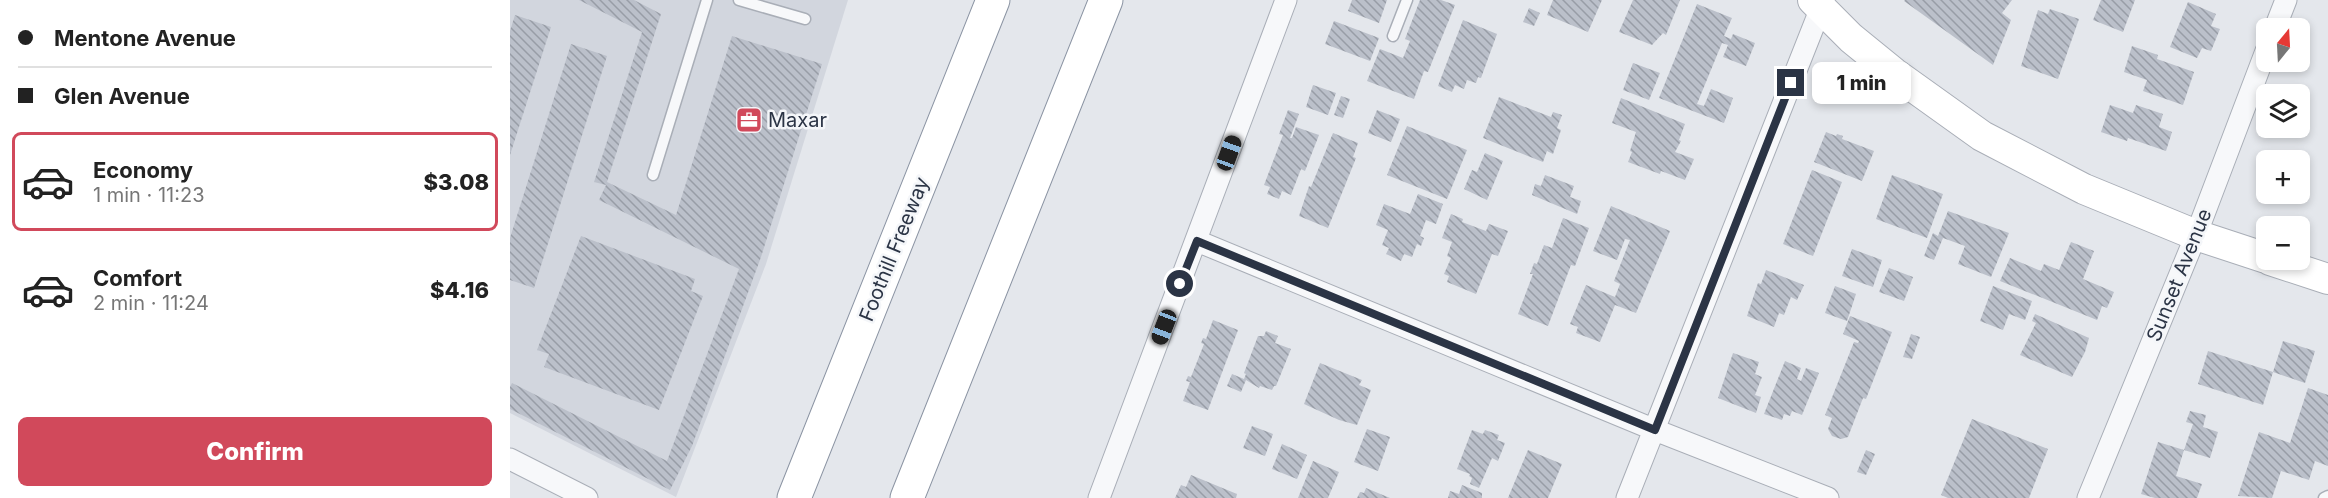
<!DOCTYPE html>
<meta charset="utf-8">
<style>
:root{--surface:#fff;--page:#f6f6f6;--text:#222;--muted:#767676;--line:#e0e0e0;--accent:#d1495b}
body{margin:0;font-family:Inter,sans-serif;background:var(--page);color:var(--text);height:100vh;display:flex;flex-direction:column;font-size:22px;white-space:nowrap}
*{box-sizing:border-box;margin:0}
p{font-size:20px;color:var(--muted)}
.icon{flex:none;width:33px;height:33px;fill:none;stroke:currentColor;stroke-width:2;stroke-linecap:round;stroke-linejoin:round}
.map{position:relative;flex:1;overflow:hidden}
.drawer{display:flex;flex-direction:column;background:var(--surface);width:510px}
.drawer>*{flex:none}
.hud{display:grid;align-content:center;height:132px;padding:0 18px;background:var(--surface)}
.needle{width:39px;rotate:18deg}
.fabs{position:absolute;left:1746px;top:18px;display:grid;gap:12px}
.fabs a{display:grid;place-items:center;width:54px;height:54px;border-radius:9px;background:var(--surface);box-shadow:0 3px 9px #0003;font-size:30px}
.end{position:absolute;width:27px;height:27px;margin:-14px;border:8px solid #2b3445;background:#fff;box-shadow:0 0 0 3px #fff}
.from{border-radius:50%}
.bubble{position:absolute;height:42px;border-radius:9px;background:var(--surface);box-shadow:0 3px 9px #0003;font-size:20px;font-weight:800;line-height:42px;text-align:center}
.car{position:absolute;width:18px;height:36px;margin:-18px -9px;border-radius:8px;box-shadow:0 0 4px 2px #0007;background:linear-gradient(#222 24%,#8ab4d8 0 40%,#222 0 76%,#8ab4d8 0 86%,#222 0)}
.hud b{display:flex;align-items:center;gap:21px;height:57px;font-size:22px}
.hud b+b{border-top:2px solid var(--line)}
.hud i{width:15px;height:15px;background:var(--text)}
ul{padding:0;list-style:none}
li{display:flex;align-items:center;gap:18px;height:99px;margin:0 12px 9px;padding:0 6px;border:3px solid transparent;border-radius:9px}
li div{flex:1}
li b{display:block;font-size:22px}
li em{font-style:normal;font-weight:800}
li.selected{border-color:var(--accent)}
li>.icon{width:54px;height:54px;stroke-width:1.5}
.action{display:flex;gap:12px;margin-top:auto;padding:12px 18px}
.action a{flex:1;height:69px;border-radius:9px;background:var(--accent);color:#fff;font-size:24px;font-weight:800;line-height:69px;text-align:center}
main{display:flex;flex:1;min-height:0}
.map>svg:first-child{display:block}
.built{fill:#d2d6de}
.building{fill:url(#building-back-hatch)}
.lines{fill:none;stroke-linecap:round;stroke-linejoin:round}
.service-casing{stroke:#a9aeb7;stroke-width:13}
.minor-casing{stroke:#a9aeb7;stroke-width:23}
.secondary-casing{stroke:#a9aeb7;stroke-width:32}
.motorway-casing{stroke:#8b94a3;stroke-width:35}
.service{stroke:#f7f8fa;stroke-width:10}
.minor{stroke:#f7f8fa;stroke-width:21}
.secondary{stroke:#fff;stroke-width:30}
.motorway{stroke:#fff;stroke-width:33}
.route{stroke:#2b3445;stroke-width:8}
.labels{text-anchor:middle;stroke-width:5;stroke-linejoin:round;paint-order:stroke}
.poi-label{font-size:20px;fill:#2b3445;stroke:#f4f6f9;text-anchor:start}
.street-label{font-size:20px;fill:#2b3445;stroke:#f4f6f9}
</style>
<main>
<section class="drawer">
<div class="hud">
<b><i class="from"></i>Mentone Avenue</b>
<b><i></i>Glen Avenue</b>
</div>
<ul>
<li class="selected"><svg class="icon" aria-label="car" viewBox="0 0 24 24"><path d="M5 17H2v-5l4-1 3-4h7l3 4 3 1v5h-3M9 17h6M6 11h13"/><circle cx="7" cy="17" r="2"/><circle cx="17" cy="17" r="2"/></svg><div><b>Economy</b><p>1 min · 11:23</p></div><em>$3.08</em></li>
<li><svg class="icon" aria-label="car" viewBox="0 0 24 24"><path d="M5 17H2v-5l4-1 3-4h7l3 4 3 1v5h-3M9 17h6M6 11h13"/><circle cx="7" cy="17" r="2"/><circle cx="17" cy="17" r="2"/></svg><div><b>Comfort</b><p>2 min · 11:24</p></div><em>$4.16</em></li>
</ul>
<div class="action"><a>Confirm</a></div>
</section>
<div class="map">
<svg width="1818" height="498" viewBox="0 0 1818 498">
<defs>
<pattern id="building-back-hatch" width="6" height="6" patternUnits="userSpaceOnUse" patternTransform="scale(1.5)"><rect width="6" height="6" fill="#bbc0ca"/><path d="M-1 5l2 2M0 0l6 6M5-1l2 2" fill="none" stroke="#989da6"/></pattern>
</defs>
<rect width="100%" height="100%" fill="#e4e7ec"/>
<!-- built -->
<path class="built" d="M 0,0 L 338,0 L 256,264 L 166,497 L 0,413 Z"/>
<!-- building -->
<path class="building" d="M 69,0 L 124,0 L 151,14 L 97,182 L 166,215 L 222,36 L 312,64 L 251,257 L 182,446 L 160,490 L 0,409 L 0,387 L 2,383 L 157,461 L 229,269 L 89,200 L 96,185 L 84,182 L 132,32 Z
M 842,0 L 877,0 L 869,23 L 838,11 Z
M 910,0 L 931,0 L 945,5 L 918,72 L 914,71 L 904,99 L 857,81 L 870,49 L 893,58 L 900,41 L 895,39 Z
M 1043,0 L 1092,0 L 1078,32 L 1037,15 Z
M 1123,0 L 1170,0 L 1156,35 L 1153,33 L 1142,45 L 1109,32 Z
M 1395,0 L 1502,0 L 1492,13 L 1501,20 L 1483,65 L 1394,1 Z
M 1591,0 L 1625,0 L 1613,32 L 1583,20 Z
M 1678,2 L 1706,14 L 1701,26 L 1710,29 L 1701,51 L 1692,48 L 1687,58 L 1660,47 Z
M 1187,4 L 1222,18 L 1214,36 L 1221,39 L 1223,34 L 1245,43 L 1236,66 L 1213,57 L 1218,45 L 1212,43 L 1187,104 L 1194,106 L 1201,89 L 1223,98 L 1214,123 L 1149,98 Z
M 1019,8 L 1030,13 L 1024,26 L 1013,22 Z
M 1540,9 L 1569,19 L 1548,79 L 1511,66 L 1528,10 L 1538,14 Z
M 5,15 L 41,27 L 0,155 L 0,31 Z
M 953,20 L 987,34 L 971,78 L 968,77 L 966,83 L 957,80 L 954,89 L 945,85 L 942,92 L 928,86 Z
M 824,21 L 869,38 L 860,61 L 815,44 Z
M 61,44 L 97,56 L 24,288 L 0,280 L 0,238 Z
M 1622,46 L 1648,55 L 1647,59 L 1684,72 L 1673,105 L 1633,91 L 1637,80 L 1614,72 Z
M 1123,63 L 1150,73 L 1139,100 L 1113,90 Z
M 803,85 L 826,93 L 818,115 L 796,107 Z
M 831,96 L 840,99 L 833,118 L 824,115 Z
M 989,97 L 1041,117 L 1043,112 L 1052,115 L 1047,128 L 1051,130 L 1043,154 L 1037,151 L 1033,162 L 973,138 Z
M 1111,98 L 1175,124 L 1169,140 L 1171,141 L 1165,152 L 1184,159 L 1175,180 L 1151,171 L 1150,174 L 1118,162 L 1122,152 L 1120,151 L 1126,132 L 1102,123 Z
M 1600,105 L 1623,113 L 1626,105 L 1653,114 L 1649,127 L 1662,132 L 1656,151 L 1618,138 L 1617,141 L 1591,132 Z
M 778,110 L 789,114 L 780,138 L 782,138 L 786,127 L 809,135 L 795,171 L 791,169 L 781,195 L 772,191 L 769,199 L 757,194 L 760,187 L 754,185 L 773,135 L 769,134 Z
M 867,110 L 890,119 L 881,142 L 858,133 Z
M 897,126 L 957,150 L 937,199 L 877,175 Z
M 1316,132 L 1326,136 L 1327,134 L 1333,136 L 1332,139 L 1364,151 L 1352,181 L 1304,162 Z
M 823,133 L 848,143 L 843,157 L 846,158 L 818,228 L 789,216 L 799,186 L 801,187 Z
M 975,153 L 993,161 L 977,200 L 954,189 L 962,170 L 967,172 Z
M 1302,170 L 1332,182 L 1303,256 L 1273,244 Z
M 1035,175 L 1064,186 L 1060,197 L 1071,201 L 1067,214 L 1022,195 L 1025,184 L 1031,186 Z
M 1382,175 L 1433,194 L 1417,238 L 1366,219 Z
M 908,194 L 933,204 L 926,224 L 916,220 L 910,236 L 914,238 L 911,246 L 907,244 L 902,257 L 894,254 L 891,261 L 876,254 L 879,248 L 872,245 L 878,230 L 866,225 L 874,204 L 900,214 Z
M 1101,206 L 1160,231 L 1126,313 L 1105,305 L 1090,342 L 1066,333 L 1068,327 L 1060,324 L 1076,285 L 1105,297 L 1110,284 L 1104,281 L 1120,240 L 1115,239 L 1107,260 L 1083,251 Z
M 1438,211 L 1499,233 L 1481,277 L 1448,264 L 1455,246 L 1433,238 L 1424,260 L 1414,256 L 1423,233 L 1428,236 Z
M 941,214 L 953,219 L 952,222 L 976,231 L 979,224 L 998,231 L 988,256 L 982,254 L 966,294 L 937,282 L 939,276 L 934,274 L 941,258 L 937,256 L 942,242 L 932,238 Z
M 1053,218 L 1079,228 L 1065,266 L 1061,265 L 1038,326 L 1008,314 L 1023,274 L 1020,274 L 1024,263 L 1027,264 L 1034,245 L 1042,248 Z
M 71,236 L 185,279 L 181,291 L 193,296 L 149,410 L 34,367 L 39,354 L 27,350 Z
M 1561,242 L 1584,251 L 1573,279 L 1604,292 L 1597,308 L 1592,306 L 1587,320 L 1490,281 L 1500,258 L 1531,271 L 1534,264 L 1549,270 Z
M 1342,249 L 1372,260 L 1363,287 L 1332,276 Z
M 1379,268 L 1403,277 L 1394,301 L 1369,292 Z
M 1256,270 L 1294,285 L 1287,300 L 1281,297 L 1274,315 L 1269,313 L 1264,327 L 1237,316 L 1248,283 L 1251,284 Z
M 1325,286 L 1346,294 L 1337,321 L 1315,313 Z
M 1483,286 L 1522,301 L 1515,320 L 1499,314 L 1493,330 L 1470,321 Z
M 1525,314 L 1579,338 L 1575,352 L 1562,377 L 1510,355 L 1526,323 L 1522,321 Z
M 1340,316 L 1382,332 L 1356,399 L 1353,398 L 1338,437 L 1331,439 L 1322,436 L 1318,429 L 1322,418 L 1315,415 L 1344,342 L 1348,343 L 1349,341 L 1333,334 Z
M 703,320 L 728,330 L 698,410 L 673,401 L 680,382 L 676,381 L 678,376 L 681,377 L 694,344 L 691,343 L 693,338 L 696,339 Z
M 756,331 L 768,336 L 765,343 L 781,349 L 766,386 L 764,386 L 762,390 L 750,386 L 749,388 L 736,380 L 731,392 L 717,386 L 722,374 L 734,379 L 736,374 L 734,373 L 748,336 L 754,336 Z
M 1401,334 L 1410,337 L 1402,359 L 1393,357 Z
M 1773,341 L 1805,351 L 1795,383 L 1763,372 Z
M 1698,351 L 1763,372 L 1753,405 L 1688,384 Z
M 1223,353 L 1249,362 L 1245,374 L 1252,377 L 1245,395 L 1251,397 L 1246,413 L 1208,398 Z
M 1275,361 L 1291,368 L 1287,379 L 1291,381 L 1296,368 L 1309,373 L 1292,415 L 1282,411 L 1280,416 L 1274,414 L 1272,420 L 1254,414 Z
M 810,363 L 852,380 L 849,385 L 861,390 L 847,425 L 829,420 L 794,404 Z
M 1798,388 L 1818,395 L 1818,466 L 1805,461 L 1799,480 L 1771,471 L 1762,498 L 1728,496 L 1749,432 L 1780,443 Z
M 1680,411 L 1696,415 L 1693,427 L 1708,432 L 1700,458 L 1674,450 L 1683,424 L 1676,422 Z
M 1462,419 L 1538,449 L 1519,498 L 1438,498 L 1431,495 Z
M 742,426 L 763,434 L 755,456 L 733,448 Z
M 857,429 L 880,437 L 868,471 L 844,462 Z
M 962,430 L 973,434 L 975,430 L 989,435 L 987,440 L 995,443 L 988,461 L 982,458 L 969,488 L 960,484 L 962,478 L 959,476 L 960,474 L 947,469 Z
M 1648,442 L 1674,450 L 1666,476 L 1692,484 L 1687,498 L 1645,498 L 1631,494 Z
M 772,444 L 797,455 L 787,479 L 762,469 Z
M 1018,450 L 1052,464 L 1038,498 L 998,498 Z
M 1356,450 L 1365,454 L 1356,475 L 1347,472 Z
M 803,461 L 829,472 L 818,498 L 788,498 Z
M 681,475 L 727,494 L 726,498 L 665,498 L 671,485 L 676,487 Z
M 952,485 L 972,493 L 972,498 L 938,498 L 940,491 L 949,494 Z
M 856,488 L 880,498 L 847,498 L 850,492 L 854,493 Z"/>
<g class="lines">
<defs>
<path id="service" d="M 229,0 L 295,19
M 883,36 L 897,0
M 143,175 L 197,0
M 1814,498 L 1818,496"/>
<path id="minor" d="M 1765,28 L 1776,0
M 687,241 L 1145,430 L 1318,498
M 0,459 L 77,498
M 589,498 L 776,0
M 1117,498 L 1314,0
M 1578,498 L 1686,235 L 1756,51"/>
<path id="secondary" d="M 1303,0 L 1341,38 L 1384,73 L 1472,136 L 1574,189 L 1686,235 L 1756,258
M 1760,260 L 1818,279"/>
<path id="motorway" d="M 284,498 L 483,0
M 397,498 L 596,0"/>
</defs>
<!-- service casing -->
<use href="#service" class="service-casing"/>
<!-- minor casing -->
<use href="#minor" class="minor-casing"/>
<!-- secondary casing -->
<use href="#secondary" class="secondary-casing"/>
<!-- motorway casing -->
<use href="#motorway" class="motorway-casing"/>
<!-- service -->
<use href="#service" class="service"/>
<!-- minor -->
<use href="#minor" class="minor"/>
<!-- secondary -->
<use href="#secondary" class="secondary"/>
<!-- motorway -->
<use href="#motorway" class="motorway"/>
</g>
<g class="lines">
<!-- route -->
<path class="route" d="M 670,284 L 687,241 L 1145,430 L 1281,83"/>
</g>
<!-- icons -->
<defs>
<symbol id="office-square" viewBox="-11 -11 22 22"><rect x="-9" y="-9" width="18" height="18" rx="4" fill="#d1495b" stroke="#f4f6f9"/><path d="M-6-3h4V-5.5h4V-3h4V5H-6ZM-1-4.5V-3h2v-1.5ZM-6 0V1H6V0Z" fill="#fff"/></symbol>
</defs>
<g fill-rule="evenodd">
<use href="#office-square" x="224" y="105" width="30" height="30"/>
</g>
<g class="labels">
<!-- poi labels -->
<g class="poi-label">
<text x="258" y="127">Maxar</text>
</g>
<!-- street labels -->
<g class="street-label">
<text transform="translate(384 249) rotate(-68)" y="7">Foothill Freeway</text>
<text transform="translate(1669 275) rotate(-68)" y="7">Sunset Avenue</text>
</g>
</g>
</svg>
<div class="fabs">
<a><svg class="needle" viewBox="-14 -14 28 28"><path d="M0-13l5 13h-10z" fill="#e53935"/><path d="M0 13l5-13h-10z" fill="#767676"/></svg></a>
<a><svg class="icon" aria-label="layers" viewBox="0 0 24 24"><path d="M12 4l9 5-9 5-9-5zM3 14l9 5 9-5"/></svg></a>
<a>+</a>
<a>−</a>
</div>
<i class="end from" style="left:670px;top:284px"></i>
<i class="end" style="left:1281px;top:83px"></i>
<div class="bubble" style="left:1302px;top:62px;width:99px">1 min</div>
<i class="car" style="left:719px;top:153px;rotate:20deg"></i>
<i class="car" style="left:654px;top:327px;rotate:201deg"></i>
</div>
</main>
